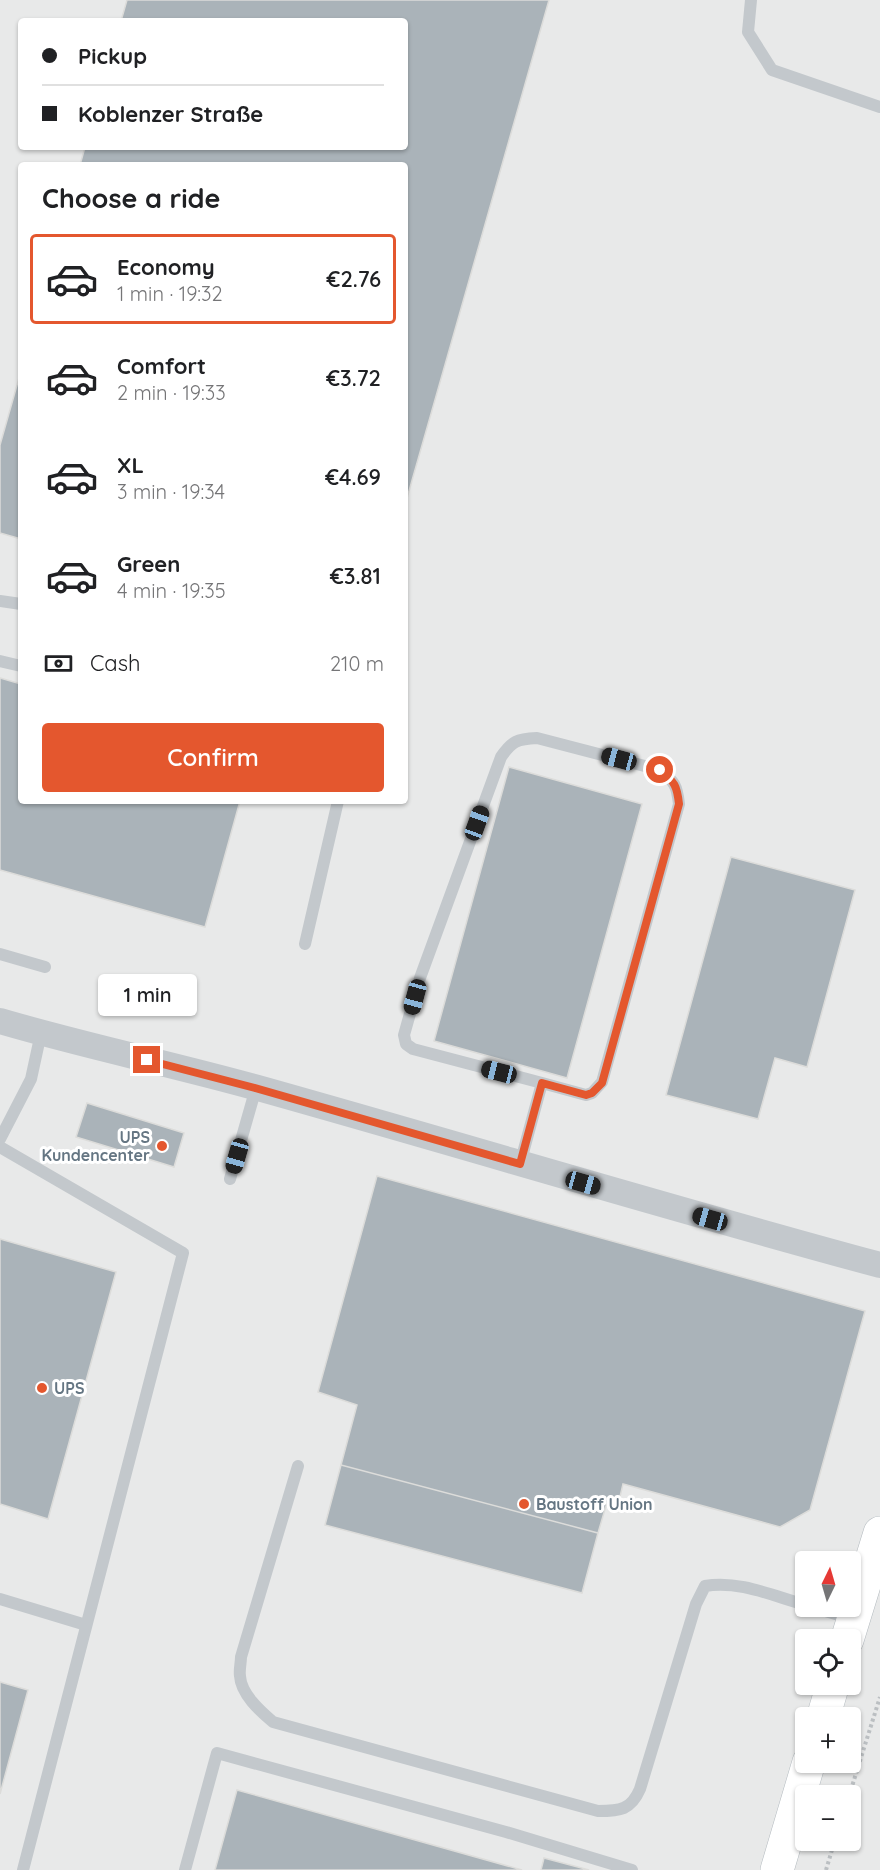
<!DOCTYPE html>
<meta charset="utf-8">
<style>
:root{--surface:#fff;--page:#f6f6f6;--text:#202124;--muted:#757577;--line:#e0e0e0;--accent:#e4572e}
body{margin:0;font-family:Quicksand,sans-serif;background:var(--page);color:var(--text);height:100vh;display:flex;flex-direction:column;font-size:22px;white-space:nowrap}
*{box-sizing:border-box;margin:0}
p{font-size:20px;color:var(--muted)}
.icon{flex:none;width:33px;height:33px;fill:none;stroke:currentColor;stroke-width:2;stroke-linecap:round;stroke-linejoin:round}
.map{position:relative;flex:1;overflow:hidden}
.drawer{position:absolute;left:18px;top:162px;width:390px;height:642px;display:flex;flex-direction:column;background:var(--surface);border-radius:6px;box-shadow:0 2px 4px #0004}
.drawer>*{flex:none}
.top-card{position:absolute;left:18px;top:18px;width:390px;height:132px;border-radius:6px;box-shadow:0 2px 4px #0004;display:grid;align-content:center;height:132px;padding:0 24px;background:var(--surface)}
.needle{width:39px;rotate:5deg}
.controls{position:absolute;left:795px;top:1551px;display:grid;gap:12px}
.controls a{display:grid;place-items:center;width:66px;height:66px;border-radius:6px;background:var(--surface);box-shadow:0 2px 4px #0004;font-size:30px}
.end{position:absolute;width:27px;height:27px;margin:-14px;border:8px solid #e4572e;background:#fff;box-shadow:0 0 0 3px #fff}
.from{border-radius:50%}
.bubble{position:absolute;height:42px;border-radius:6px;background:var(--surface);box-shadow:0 2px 4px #0004;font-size:20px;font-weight:600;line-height:42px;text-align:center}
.car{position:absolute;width:18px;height:36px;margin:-18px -9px;border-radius:8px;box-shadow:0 0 4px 2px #0007;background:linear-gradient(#222 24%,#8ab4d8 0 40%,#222 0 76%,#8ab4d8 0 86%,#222 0)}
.top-card b{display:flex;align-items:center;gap:21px;height:57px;font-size:22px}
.top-card b+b{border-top:2px solid var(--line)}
.top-card i{width:15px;height:15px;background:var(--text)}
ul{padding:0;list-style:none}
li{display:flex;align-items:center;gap:18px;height:90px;margin:0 12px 9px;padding:0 12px;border:3px solid transparent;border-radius:6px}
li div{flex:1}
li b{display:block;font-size:22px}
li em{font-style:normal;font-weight:600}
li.selected{border-color:var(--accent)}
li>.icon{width:54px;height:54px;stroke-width:1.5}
h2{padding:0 24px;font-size:27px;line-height:72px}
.pay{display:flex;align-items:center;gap:15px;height:66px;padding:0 24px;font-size:22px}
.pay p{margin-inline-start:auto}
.cta{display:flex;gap:12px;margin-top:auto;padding:12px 24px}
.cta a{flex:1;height:69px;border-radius:6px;background:var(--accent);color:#fff;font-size:24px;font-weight:600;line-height:69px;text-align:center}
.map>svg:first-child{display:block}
.built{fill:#e8e9e9;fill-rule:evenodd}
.building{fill:#aab3b9;stroke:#dcdcda;stroke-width:1.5}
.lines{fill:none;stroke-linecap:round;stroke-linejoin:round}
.secondary-casing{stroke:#b3babf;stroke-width:34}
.path{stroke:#bbbfc2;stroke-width:4;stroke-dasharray:3 3;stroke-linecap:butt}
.lane{stroke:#c3c8cc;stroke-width:12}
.street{stroke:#c3c8cc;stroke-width:26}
.secondary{stroke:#fff;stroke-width:33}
.route{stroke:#e4572e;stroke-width:8}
.poi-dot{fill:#e4572e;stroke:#fff;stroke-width:2}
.labels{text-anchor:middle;stroke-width:6;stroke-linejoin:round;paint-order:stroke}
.poi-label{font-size:16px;font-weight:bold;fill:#657683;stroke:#fff;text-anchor:start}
</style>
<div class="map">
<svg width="880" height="1870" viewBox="0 0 880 1870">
<rect width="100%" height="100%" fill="#fafaf8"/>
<!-- built -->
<path class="built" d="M 0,0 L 880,0 L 880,1870 L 0,1870 ZM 21,21 L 405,21 L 405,147 L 21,147 ZM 21,165 L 405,165 L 405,801 L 21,801 ZM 806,1562 L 850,1562 L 850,1606 L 806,1606 ZM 806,1640 L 850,1640 L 850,1684 L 806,1684 ZM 806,1718 L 850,1718 L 850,1762 L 806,1762 ZM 806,1796 L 850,1796 L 850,1840 L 806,1840 Z"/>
<!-- building -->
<path class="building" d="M 127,0 L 549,0 L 405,505 L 405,165 L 80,165 L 85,147 L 405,147 L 405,21 L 121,21 Z
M 21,371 L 21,539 L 0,533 L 0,445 Z
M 0,678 L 21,684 L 21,801 L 240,801 L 205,927 L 0,870 Z
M 509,767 L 642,804 L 567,1078 L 434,1041 Z
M 731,857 L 855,890 L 807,1067 L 775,1058 L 758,1119 L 666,1095 Z
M 87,1103 L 184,1133 L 174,1167 L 76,1137 Z
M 377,1176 L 865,1311 L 810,1510 L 780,1527 L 623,1484 L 619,1501 L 608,1499 L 598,1533 L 341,1465 L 357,1405 L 318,1392 Z
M 0,1239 L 116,1272 L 48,1519 L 0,1504 Z
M 341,1465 L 598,1533 L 582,1593 L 325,1525 Z
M 0,1682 L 28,1690 L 0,1794 Z
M 237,1790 L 522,1870 L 215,1870 Z
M 544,1858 L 589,1870 L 541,1870 Z"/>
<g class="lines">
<defs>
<path id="secondary" d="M 847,1640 L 880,1533
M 823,1718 L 833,1684
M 777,1870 L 809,1762"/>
</defs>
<!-- secondary casing -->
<use href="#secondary" class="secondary-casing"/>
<!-- path -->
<path class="path" d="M 849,1796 L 880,1697
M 826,1870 L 835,1840"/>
<!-- lane -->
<path class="lane" d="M 751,0 L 748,32 L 772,70 L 880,107
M 0,601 L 21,604
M 0,661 L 21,666
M 305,944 L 338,801
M 0,954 L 45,967
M 0,1139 L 31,1079 L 41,1033
M 0,1147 L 183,1253 L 23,1870
M 520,1164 L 542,1083 L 586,1095 L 592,1093 L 602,1082 L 679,804 C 677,786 675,782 660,770 L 537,738 C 517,739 512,741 501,757 L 420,978 L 404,1035 L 406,1044 L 413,1049 L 542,1083
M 230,1179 L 256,1088
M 298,1466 L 241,1657 C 241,1663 239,1670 240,1676 C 241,1694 260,1711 273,1722 L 598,1811 C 620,1811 631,1810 640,1789 L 696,1604 L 705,1586 C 739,1580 773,1596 806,1605
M 0,1599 L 86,1625
M 809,1606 L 852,1619
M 185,1870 L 217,1753 L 506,1832 L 632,1870"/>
<!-- street -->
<path class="street" d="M 0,1021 C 85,1046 172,1064 258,1088 C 465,1146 672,1209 880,1265"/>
<!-- secondary -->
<use href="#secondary" class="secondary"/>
</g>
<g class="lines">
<!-- route -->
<path class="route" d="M 147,1060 L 255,1088 L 520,1164 L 542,1083 L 586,1095 L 592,1093 L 602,1083 L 679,804 C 677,786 675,782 660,770"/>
</g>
<!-- markers -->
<g class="poi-dot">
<circle cx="162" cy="1146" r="6"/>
<circle cx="42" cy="1388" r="6"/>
<circle cx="524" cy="1504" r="6"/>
</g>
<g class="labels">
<!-- poi labels -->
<g class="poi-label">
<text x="150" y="1143" text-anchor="end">UPS<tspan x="150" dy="18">Kundencenter</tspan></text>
<text x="54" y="1394">UPS</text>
<text x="536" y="1510">Baustoff Union</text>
</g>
</g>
</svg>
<div class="controls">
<a><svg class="needle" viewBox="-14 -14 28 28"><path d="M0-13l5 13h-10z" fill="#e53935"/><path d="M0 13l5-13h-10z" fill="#757577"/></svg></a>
<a><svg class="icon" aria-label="locate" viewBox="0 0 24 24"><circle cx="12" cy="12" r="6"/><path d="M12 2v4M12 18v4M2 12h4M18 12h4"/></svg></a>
<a>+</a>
<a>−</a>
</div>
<i class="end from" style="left:660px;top:770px"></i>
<i class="end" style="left:147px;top:1060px"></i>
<div class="bubble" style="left:98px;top:974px;width:99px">1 min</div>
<i class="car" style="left:619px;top:759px;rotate:285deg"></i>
<i class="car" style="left:477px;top:823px;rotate:20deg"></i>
<i class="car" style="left:415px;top:997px;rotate:195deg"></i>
<i class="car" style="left:499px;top:1072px;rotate:284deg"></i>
<i class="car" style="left:237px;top:1156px;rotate:196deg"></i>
<i class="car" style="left:583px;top:1183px;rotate:106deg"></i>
<i class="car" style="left:710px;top:1219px;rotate:286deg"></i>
<div class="top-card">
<b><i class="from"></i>Pickup</b>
<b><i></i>Koblenzer Straße</b>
</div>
<section class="drawer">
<h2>Choose a ride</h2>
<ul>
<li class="selected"><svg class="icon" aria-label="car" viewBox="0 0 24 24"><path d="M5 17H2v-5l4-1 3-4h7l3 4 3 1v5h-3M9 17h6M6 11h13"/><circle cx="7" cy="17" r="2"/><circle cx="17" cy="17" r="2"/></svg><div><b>Economy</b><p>1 min · 19:32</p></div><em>€2.76</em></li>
<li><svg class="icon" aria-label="car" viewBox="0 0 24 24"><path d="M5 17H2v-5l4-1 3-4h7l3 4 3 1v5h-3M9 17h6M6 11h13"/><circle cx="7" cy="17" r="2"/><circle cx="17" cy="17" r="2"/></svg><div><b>Comfort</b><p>2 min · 19:33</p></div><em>€3.72</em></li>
<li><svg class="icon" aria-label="car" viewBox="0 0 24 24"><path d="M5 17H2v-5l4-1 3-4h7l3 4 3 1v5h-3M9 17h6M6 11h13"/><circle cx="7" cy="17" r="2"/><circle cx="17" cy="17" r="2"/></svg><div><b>XL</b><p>3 min · 19:34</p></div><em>€4.69</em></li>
<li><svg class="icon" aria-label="car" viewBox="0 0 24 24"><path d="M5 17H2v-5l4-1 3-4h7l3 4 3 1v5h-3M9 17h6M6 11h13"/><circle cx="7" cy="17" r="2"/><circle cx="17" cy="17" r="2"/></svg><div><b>Green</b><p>4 min · 19:35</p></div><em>€3.81</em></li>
</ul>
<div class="pay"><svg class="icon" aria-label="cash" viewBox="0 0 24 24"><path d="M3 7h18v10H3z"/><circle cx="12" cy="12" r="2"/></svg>Cash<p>210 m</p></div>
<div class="cta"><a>Confirm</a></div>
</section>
</div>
